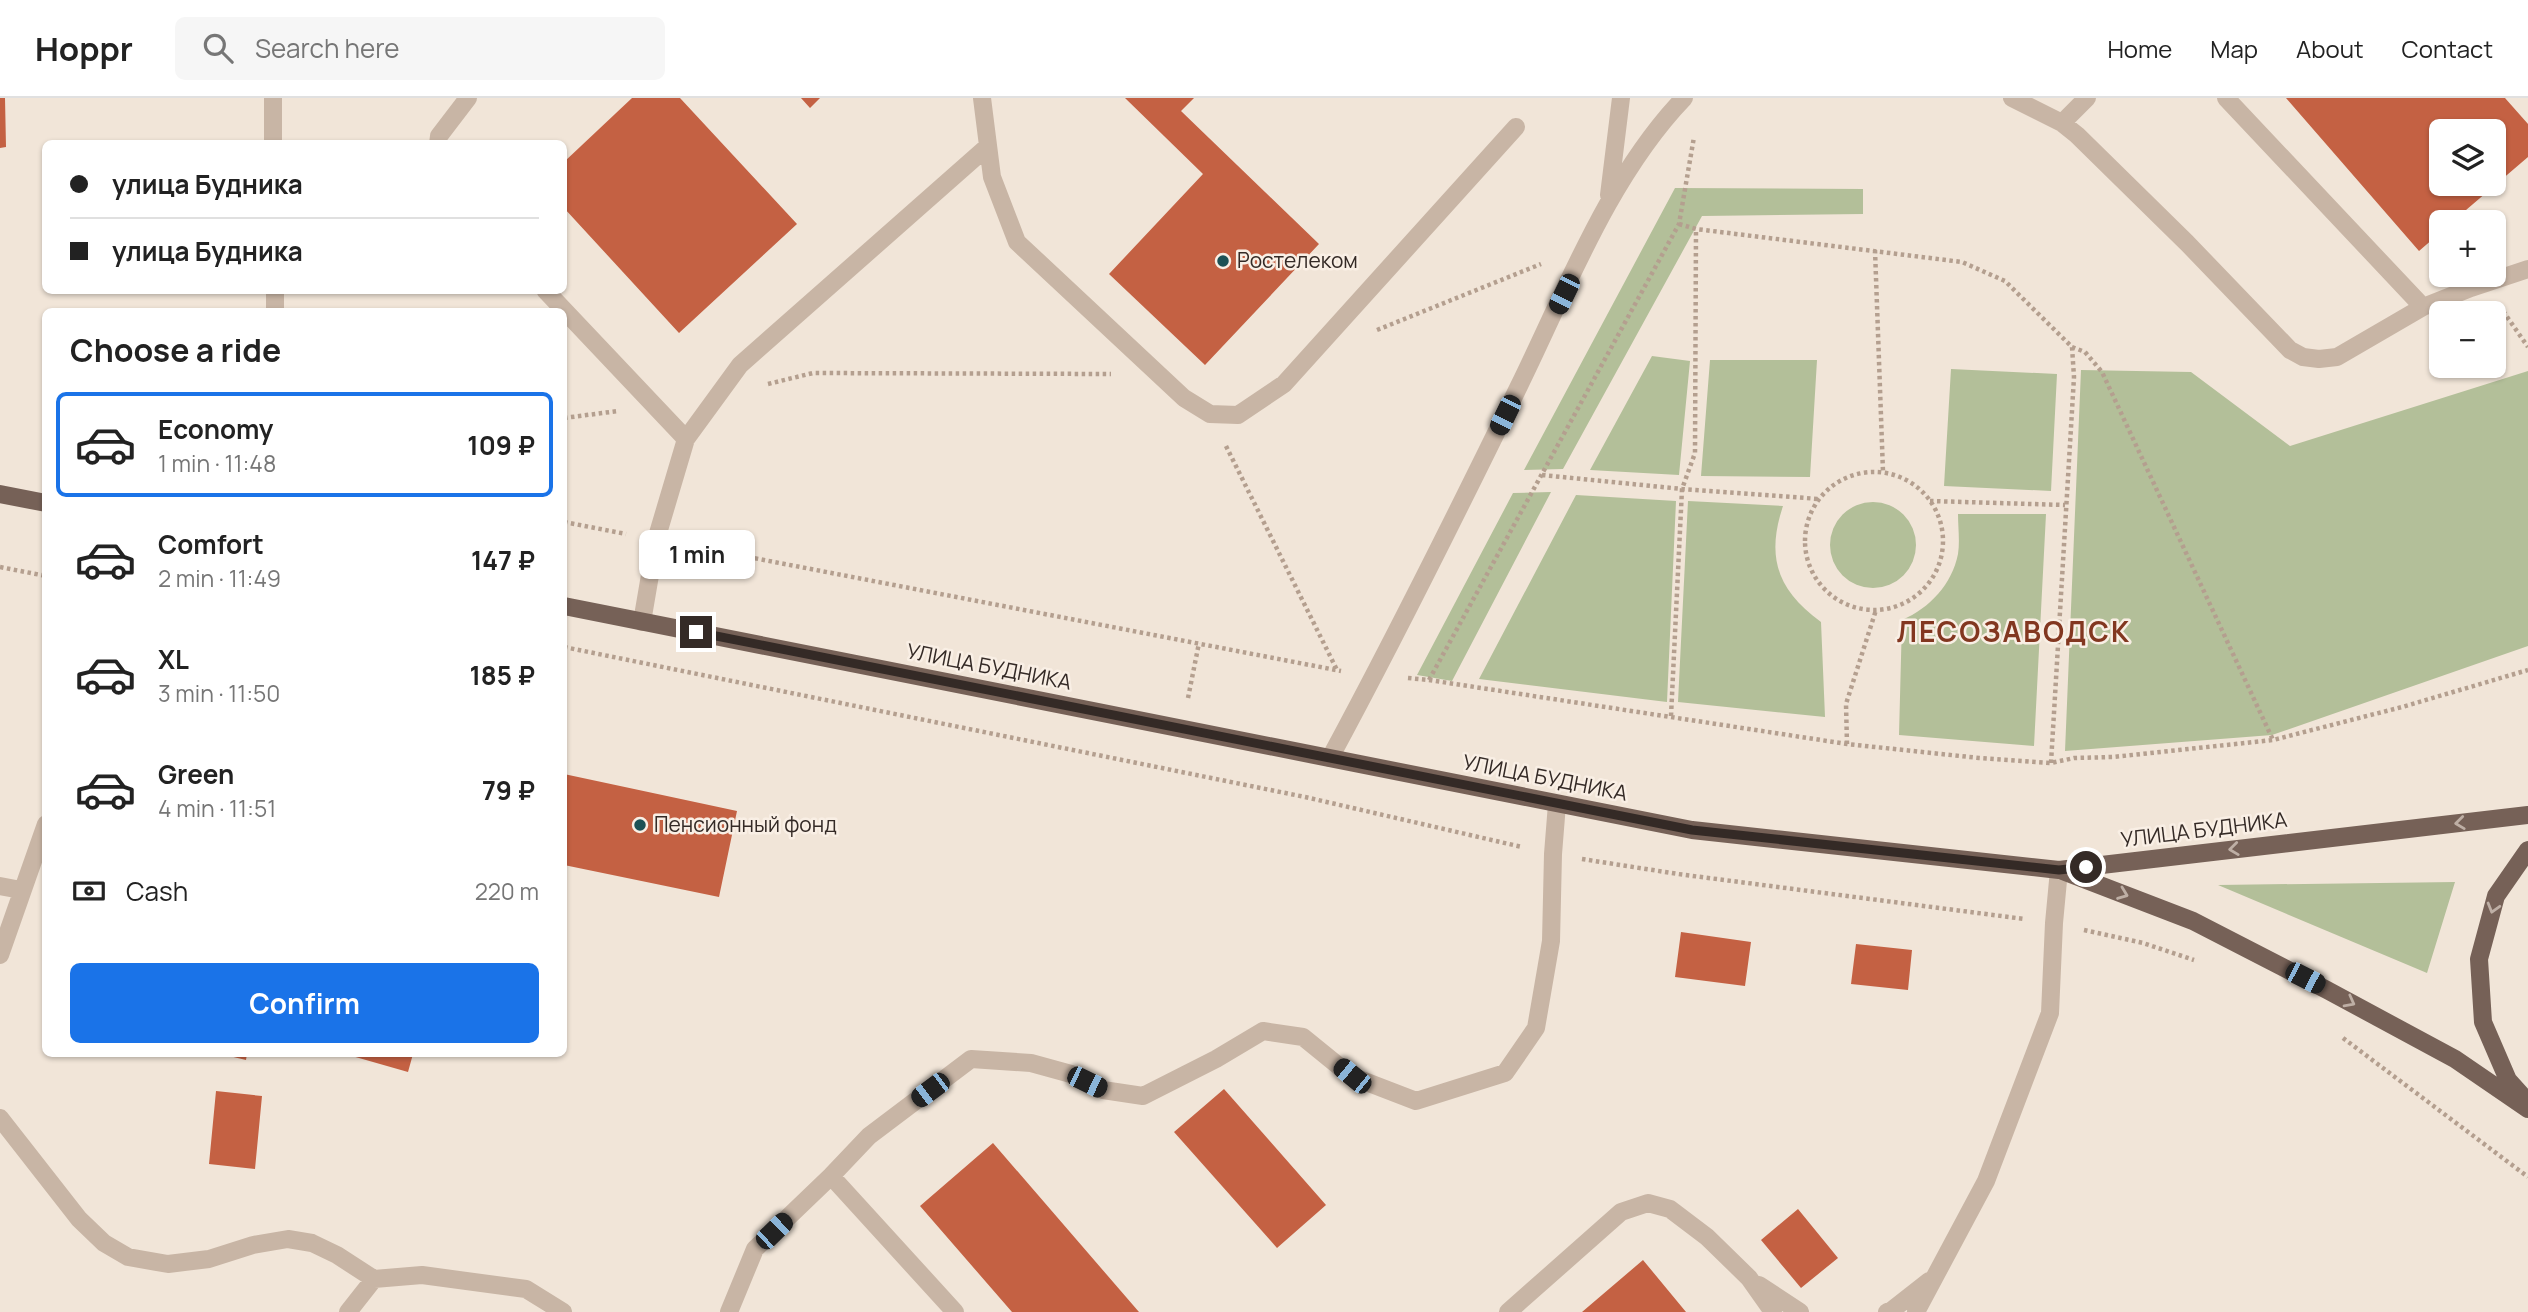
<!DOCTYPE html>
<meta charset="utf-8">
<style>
:root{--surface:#fff;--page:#f6f6f6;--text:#222;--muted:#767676;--line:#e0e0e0;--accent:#1a73e8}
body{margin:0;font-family:Manrope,sans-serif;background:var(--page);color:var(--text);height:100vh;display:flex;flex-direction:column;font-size:26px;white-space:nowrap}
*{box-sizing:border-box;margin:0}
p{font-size:23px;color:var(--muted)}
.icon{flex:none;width:38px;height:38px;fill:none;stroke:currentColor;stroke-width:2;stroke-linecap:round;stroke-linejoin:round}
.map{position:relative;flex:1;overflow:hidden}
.side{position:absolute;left:42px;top:210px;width:525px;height:749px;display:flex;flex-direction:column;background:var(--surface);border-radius:10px;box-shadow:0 2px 5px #0004}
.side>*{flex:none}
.guide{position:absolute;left:42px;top:42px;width:525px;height:154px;border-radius:10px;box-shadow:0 2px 5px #0004;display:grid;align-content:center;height:154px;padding:0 28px;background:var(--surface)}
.controls{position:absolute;left:2429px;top:21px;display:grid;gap:14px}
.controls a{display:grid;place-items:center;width:77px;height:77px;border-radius:10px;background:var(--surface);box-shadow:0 2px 5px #0004;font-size:35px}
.end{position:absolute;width:32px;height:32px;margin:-16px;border:9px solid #342a26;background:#fff;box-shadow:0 0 0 4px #fff}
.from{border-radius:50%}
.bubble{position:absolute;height:49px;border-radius:10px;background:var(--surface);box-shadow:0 2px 5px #0004;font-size:23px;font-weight:700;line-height:49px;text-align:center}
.car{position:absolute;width:21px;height:42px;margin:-21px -10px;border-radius:9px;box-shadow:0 0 5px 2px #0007;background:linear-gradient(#222 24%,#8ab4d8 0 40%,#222 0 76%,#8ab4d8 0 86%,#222 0)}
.guide b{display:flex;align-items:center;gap:24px;height:66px;font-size:26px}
.guide b+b{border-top:2px solid var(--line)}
.guide i{width:18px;height:18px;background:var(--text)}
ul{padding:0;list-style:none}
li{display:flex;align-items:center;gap:21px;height:105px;margin:0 14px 10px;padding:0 14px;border:4px solid transparent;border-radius:10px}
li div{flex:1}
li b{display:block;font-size:26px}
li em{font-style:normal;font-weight:700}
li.current{border-color:var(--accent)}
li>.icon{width:63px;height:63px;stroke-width:1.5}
h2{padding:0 28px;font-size:32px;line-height:84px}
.pay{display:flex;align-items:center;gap:18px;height:77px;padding:0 28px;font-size:26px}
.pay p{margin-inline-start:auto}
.button{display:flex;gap:14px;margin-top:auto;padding:14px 28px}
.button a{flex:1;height:80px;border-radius:10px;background:var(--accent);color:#fff;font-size:28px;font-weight:700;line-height:80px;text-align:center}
header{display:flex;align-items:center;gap:42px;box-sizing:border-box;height:98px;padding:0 35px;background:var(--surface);border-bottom:2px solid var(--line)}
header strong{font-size:33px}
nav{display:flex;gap:38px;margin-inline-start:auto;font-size:24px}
.search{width:490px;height:63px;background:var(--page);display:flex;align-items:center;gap:18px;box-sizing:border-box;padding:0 24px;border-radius:10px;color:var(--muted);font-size:26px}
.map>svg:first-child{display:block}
.green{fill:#b3bf99}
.building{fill:#c46143;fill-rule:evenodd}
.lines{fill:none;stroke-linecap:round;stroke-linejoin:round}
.path{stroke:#b49f8f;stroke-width:4.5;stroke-dasharray:3.5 3.5;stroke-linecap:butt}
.minor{stroke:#c8b5a5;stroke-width:18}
.major{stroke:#766157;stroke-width:18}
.oneway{stroke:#beafa5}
.route{stroke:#342a26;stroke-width:9}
.poi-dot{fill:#1c5155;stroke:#f9efe5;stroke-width:2.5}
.labels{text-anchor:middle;stroke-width:5;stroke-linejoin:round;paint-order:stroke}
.poi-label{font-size:21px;fill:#342a26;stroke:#f9efe5;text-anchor:start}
.street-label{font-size:21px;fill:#342a26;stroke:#f9efe5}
.district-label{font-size:28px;font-weight:bold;letter-spacing:2px;fill:#823720;stroke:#f9efe5}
</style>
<header>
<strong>Hoppr</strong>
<div class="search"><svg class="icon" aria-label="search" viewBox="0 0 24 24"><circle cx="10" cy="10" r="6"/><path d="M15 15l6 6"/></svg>Search here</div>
<nav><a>Home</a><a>Map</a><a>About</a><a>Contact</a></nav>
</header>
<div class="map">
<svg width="2528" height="1214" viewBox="0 0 2528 1214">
<rect width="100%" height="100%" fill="#f1e5d8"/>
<!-- green -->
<path class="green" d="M 1675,90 L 1863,91 L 1863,116 L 1702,118 L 1563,371 L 1524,372 Z
M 1652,258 L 1690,263 L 1679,377 L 1590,372 Z
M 1710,262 L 1817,262 L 1810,379 L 1701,378 Z
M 1951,271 L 2057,276 L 2051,393 L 1944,388 Z
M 2081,272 L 2191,274 L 2290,348 L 2528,273 L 2528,548 L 2272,637 L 2065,653 Z
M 1551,394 L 1452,583 L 1417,577 L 1513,395 Z
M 1576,397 L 1676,403 L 1667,604 L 1479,581 Z
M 1688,403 L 1783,408 C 1766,459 1777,492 1821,524 L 1825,619 L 1678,604 Z
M1830 447a43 43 0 1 1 86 0a43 43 0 1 1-86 0Z
M 1958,416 L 2046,416 L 2034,648 L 1899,637 L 1902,522 C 1930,510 1952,486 1958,456 C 1960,443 1958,429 1958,416 Z
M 2455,784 L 2427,875 L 2218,787 Z"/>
<!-- building -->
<path class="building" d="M 0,0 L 5,0 L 6,49 L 0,50 Z
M 632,0 L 680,0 L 797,126 L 679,235 L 564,110 L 564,64 Z
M 801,0 L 820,0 L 810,10 Z
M 1125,0 L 1194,0 L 1181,13 L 1319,146 L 1205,267 L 1109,176 L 1203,76 Z
M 2286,0 L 2505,0 L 2528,26 L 2528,59 L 2452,124 L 2441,124 L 2441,134 L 2419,153 ZM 2441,33 L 2494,33 L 2494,86 L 2441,86 Z
M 564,676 L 737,713 L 719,799 L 564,767 Z
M 1681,834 L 1751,844 L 1745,888 L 1675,879 Z
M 1856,846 L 1912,852 L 1908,892 L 1851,886 Z
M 221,956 L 247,956 L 246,962 Z
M 345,956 L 413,956 L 408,974 Z
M 1224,991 L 1326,1107 L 1277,1150 L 1174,1034 Z
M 216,993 L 262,998 L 255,1071 L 209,1066 Z
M 993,1045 L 1139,1214 L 1012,1214 L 920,1108 Z
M 1798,1111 L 1838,1160 L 1801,1190 L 1761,1142 Z
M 1643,1162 L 1686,1214 L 1582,1214 Z"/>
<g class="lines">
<!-- path -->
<path class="path" d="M 1679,126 L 1696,131 L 1962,164 L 2005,183 L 2072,249 L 2074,279 L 2051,665
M 1875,152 L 1883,374
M 2503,213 L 2528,249
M 1377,232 L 1541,166
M 2072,249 L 2085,254 L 2102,274 L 2273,642
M 768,286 L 813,275 L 1111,276
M 564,320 L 618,313
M 1226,348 L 1337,572
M1805 443a69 69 0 1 1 138 0a69 69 0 1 1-138 0Z
M 1542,377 L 1682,391 L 1819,401
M 1930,403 L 2065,407
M 564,424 L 626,436
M 686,447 L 1341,573
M 0,469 L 46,478
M 564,549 L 1305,699 L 1522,749
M 1408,580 L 1429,582 L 1847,646 L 1979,660 L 2051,665 L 2074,660 L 2113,659 L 2273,642 L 2402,609 L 2528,572
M 1429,582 L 1679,126 L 1694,39
M 1188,600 L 1199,545
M 1671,618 L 1682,391 L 1695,355 L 1696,131
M 1847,646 L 1846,606 L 1876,512
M 1582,761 L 1678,776 L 2024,821
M 2084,832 L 2143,845 L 2194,862
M 2343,940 L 2528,1079"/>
<!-- minor -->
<path class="minor" d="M 273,0 L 273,46
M 982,0 L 992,79 L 1017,144 L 1184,300 L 1210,316 L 1238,317 L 1284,286 L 1516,29
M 2012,0 L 2062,25 L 2077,37 L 2187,145 L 2290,252 L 2303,259 L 2319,261 L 2337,259 L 2423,209 L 2471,190 L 2528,171
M 2226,0 L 2423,209
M 2062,25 L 2087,0
M 438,46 L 439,38 L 468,0
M 1609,97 L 1621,0
M 275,192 L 275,214
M 545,192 L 686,341
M 642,524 L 656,442 L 686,341 L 740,267 L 987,49
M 1330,660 C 1396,538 1458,413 1519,288 C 1566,192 1609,78 1684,0
M 0,788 L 21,792
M 0,857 L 46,726
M 0,1020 L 79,1121 L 104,1145 L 128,1159 L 168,1166 L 209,1161 L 253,1147 L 288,1141 L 312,1145 L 337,1157 L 374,1181 L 422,1177 L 526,1191 L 563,1214
M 831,1078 L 955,1214
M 1759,1187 L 1800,1214
M 348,1214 L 374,1181
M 729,1214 L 755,1151 L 831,1078 L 869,1038 L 971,961 L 1031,965 L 1071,976 L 1103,992 L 1143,998 L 1216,961 L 1263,933 L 1303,939 L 1351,978 L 1416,1003 L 1505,975 L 1536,930 L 1551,843 L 1553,756 L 1557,706
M 1508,1214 L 1621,1114 L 1648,1105 L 1670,1111 L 1707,1139 L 1749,1180 L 1773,1214
M 1887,1214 L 1892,1212 L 1929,1183
M 1916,1214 L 1986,1083 L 2050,915 L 2054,825 L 2059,772"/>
<!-- major -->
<path class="major" d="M 0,396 L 46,405
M 564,508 L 1692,732 L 2059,772 L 2528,717
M 2063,773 L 2193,823 L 2327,892 L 2455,961 L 2528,1011
M 2525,1001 L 2508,982 L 2483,924 L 2479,861 L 2496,798 L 2528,752"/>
</g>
<!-- one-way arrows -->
<defs><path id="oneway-chevron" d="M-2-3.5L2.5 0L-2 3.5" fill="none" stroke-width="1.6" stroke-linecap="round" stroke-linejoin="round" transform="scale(1.75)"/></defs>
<g class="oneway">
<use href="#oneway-chevron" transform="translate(2460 725) rotate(173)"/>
<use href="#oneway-chevron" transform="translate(2234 751) rotate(173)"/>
<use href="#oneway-chevron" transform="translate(2123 796) rotate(21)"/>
<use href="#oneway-chevron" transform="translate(2493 810) rotate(106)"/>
<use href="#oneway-chevron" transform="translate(2350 904) rotate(28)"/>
</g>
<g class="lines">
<!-- route -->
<path class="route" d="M 696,534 L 1692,732 L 2059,772 L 2086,769"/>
</g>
<!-- markers -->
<g class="poi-dot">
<circle cx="1223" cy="163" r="7"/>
<circle cx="640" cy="727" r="7"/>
</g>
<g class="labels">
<!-- poi labels -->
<g class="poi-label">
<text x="1237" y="170">Ростелеком</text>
<text x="654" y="734">Пенсионный фонд</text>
</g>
<!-- street labels -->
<g class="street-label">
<text transform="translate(989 569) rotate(11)" y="7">УЛИЦА БУДНИКА</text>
<text transform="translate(1545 680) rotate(11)" y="7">УЛИЦА БУДНИКА</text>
<text transform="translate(2204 732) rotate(-7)" y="7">УЛИЦА БУДНИКА</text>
</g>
<!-- district labels -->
<g class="district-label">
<text x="2014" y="544">ЛЕСОЗАВОДСК</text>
</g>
</g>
</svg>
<div class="controls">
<a><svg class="icon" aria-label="layers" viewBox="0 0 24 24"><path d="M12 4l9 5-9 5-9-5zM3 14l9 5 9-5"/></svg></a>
<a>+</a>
<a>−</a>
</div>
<i class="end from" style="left:2086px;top:769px"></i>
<i class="end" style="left:696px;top:534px"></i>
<div class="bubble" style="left:639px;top:432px;width:116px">1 min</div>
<i class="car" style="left:1564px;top:196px;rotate:206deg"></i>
<i class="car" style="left:1505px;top:317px;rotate:206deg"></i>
<i class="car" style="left:2305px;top:880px;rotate:117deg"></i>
<i class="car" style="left:1352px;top:978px;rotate:309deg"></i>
<i class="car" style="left:1087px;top:984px;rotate:116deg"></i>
<i class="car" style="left:930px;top:992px;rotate:233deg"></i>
<i class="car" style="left:774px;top:1133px;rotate:46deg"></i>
<div class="guide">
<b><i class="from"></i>улица Будника</b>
<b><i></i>улица Будника</b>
</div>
<section class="side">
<h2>Choose a ride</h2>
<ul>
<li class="current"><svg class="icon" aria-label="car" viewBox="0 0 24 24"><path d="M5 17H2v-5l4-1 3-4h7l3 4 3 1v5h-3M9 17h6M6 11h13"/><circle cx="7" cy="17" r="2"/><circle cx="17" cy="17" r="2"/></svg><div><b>Economy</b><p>1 min · 11:48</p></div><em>109 ₽</em></li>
<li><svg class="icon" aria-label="car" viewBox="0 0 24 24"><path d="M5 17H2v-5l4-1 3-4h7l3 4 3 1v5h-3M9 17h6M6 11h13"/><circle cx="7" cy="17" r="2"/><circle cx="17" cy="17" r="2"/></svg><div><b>Comfort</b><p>2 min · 11:49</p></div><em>147 ₽</em></li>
<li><svg class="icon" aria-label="car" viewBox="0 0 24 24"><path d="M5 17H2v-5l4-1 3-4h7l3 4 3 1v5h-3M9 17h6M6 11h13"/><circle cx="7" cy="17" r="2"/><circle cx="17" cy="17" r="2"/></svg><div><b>XL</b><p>3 min · 11:50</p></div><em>185 ₽</em></li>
<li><svg class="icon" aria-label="car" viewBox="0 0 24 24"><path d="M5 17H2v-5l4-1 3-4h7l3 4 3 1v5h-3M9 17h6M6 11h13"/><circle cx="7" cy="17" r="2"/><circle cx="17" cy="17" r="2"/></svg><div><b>Green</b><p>4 min · 11:51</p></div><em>79 ₽</em></li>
</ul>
<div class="pay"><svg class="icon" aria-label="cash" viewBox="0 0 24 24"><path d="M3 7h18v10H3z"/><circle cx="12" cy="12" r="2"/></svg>Cash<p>220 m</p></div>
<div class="button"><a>Confirm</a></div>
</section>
</div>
